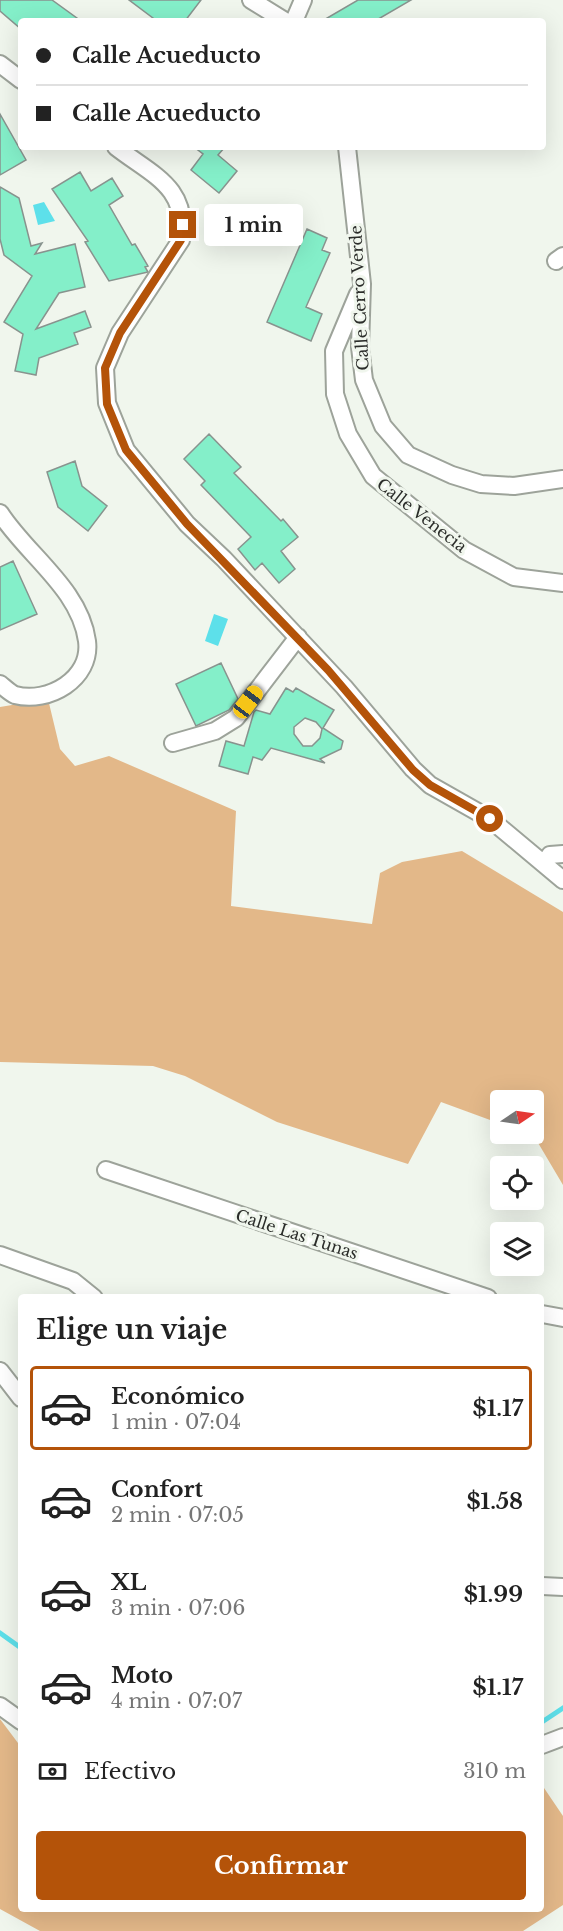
<!DOCTYPE html>
<html lang="es">
<meta charset="utf-8">
<style>
:root{--surface:#fff;--page:#f2f2f2;--text:#222;--muted:#767676;--line:#e0e0e0;--accent:#b45309}
body{margin:0;font-family:"Libre Baskerville",serif;background:var(--page);color:var(--text);height:100vh;display:flex;flex-direction:column;font-size:22px;white-space:nowrap}
*{box-sizing:border-box;margin:0}
p{font-size:20px;color:var(--muted)}
.icon{flex:none;width:33px;height:33px;fill:none;stroke:currentColor;stroke-width:2;stroke-linecap:round;stroke-linejoin:round}
.map{position:relative;flex:1;overflow:hidden}
.panel{position:absolute;left:18px;top:1294px;width:526px;height:618px;display:flex;flex-direction:column;background:var(--surface);border-radius:6px;box-shadow:0 6px 24px #0002}
.panel>*{flex:none}
.banner{position:absolute;left:18px;top:18px;width:528px;height:132px;border-radius:6px;box-shadow:0 6px 24px #0002;display:grid;align-content:center;height:132px;padding:0 18px;background:var(--surface)}
.needle{width:39px;rotate:77deg}
.tools{position:absolute;left:490px;top:1090px;display:grid;gap:12px}
.tools a{display:grid;place-items:center;width:54px;height:54px;border-radius:6px;background:var(--surface);box-shadow:0 6px 24px #0002;font-size:30px}
.end{position:absolute;width:27px;height:27px;margin:-14px;border:8px solid #b45309;background:#fff;box-shadow:0 0 0 3px #fff}
.from{border-radius:50%}
.bubble{position:absolute;height:42px;border-radius:6px;background:var(--surface);box-shadow:0 6px 24px #0002;font-size:20px;font-weight:700;line-height:42px;text-align:center}
.car{position:absolute;width:18px;height:36px;margin:-18px -9px;border-radius:8px;box-shadow:0 0 4px 2px #0007;background:linear-gradient(#f5c518 24%,#345 0 40%,#f5c518 0 76%,#345 0 86%,#f5c518 0)}
.banner b{display:flex;align-items:center;gap:21px;height:57px;font-size:22px}
.banner b+b{border-top:2px solid var(--line)}
.banner i{width:15px;height:15px;background:var(--text)}
ul{padding:0;list-style:none}
li{display:flex;align-items:center;gap:18px;height:84px;margin:0 12px 9px;padding:0 6px;border:3px solid transparent;border-radius:6px}
li div{flex:1}
li b{display:block;font-size:22px}
li em{font-style:normal;font-weight:700}
li.on{border-color:var(--accent)}
li>.icon{width:54px;height:54px;stroke-width:1.5}
h2{padding:0 18px;font-size:27px;line-height:72px}
.pay{display:flex;align-items:center;gap:15px;height:66px;padding:0 18px;font-size:22px}
.pay p{margin-inline-start:auto}
.button{display:flex;gap:12px;margin-top:auto;padding:12px 18px}
.button a{flex:1;height:69px;border-radius:6px;background:var(--accent);color:#fff;font-size:24px;font-weight:700;line-height:69px;text-align:center}
.map>svg:first-child{display:block}
.green{fill:#e3b889}
.water{fill:#5de0ea}
.lines{fill:none;stroke-linecap:round;stroke-linejoin:round}
.stream{stroke:#5de0ea;stroke-width:5}
.building{fill:#84efc9;stroke:#88938e;stroke-width:1.5;fill-rule:evenodd}
.minor-casing{stroke:#9da39a;stroke-width:20}
.minor{stroke:#fff;stroke-width:16}
.route{stroke:#b45309;stroke-width:8}
.labels{text-anchor:middle;stroke-width:6;stroke-linejoin:round;paint-order:stroke}
.street-label{font-size:16px;fill:#2b2d2a;stroke:#f0f6ed}
</style>
<div class="map">
<svg width="563" height="1931" viewBox="0 0 563 1931">
<rect width="100%" height="100%" fill="#f0f6ed"/>
<!-- green -->
<path class="green" d="M 48,699 L 60,749 L 75,766 L 109,756 L 236,811 L 231,906 L 372,924 L 380,873 L 402,862 L 462,851 L 563,912 L 563,1185 L 534,1136 L 528,1134 L 534,1134 L 534,1101 L 501,1101 L 501,1124 L 441,1102 L 408,1164 L 277,1122 L 185,1076 L 153,1066 L 0,1062 L 0,707 Z
M 0,1719 L 21,1747 L 21,1910 L 542,1910 L 542,1785 L 563,1816 L 563,1905 L 523,1931 L 40,1931 L 0,1909 Z"/>
<!-- water -->
<path class="water" d="M 44,202 L 55,221 L 38,225 L 33,205 Z
M 214,614 L 228,619 L 218,646 L 205,641 Z"/>
<g class="lines">
<!-- stream -->
<path class="stream" d="M 0,1633 L 21,1648
M 542,1722 L 563,1708"/>
</g>
<!-- building -->
<path class="building" d="M 0,0 L 52,0 L 81,21 L 21,21 L 21,29 L 0,11 Z
M 129,0 L 201,0 L 185,21 L 157,21 Z
M 358,0 L 411,0 L 375,21 L 322,21 Z
M 0,114 L 26,160 L 0,175 Z
M 194,147 L 225,147 L 218,155 L 237,171 L 219,193 L 191,170 L 203,154 Z
M 80,172 L 91,191 L 112,178 L 123,196 L 109,205 L 132,245 L 135,244 L 148,266 L 145,267 L 148,272 L 109,281 L 85,242 L 88,241 L 52,189 Z
M 0,187 L 19,198 L 31,246 L 42,243 L 35,254 L 75,244 L 85,287 L 59,293 L 36,329 L 85,311 L 91,327 L 74,333 L 78,344 L 39,358 L 36,375 L 15,371 L 23,334 L 4,322 L 32,276 L 4,255 L 0,239 Z
M 307,229 L 327,238 L 322,250 L 330,253 L 306,307 L 322,314 L 311,341 L 267,322 Z
M 209,434 L 241,467 L 234,473 L 281,521 L 283,519 L 298,537 L 281,551 L 295,569 L 279,583 L 262,563 L 255,570 L 238,549 L 251,537 L 201,485 L 205,481 L 184,459 Z
M 75,461 L 82,486 L 107,506 L 88,531 L 58,507 L 47,472 Z
M 13,561 L 37,614 L 0,630 L 0,567 Z
M 221,663 L 238,699 L 229,710 L 196,726 L 176,684 Z
M 286,688 L 293,692 L 296,688 L 334,710 L 323,728 L 343,741 L 341,749 L 320,759 L 325,763 L 271,748 L 262,760 L 253,757 L 248,774 L 219,766 L 226,741 L 244,746 L 254,712 L 256,710 L 270,714 ZM 305,718 L 316,722 L 322,729 L 320,738 L 312,746 L 303,746 L 294,734 L 294,727 Z"/>
<g class="lines">
<defs>
<path id="minor" d="M 251,0 L 285,21
M 294,21 L 303,0
M 0,64 L 21,80
M 116,147 C 152,175 189,187 181,240 L 120,333 L 105,368 L 107,403 L 126,450 L 187,524 L 224,559 L 344,687 L 413,769 L 430,785 L 490,819 L 563,880
M 347,147 L 362,284 L 360,347 L 364,380 L 383,426 L 408,455 L 452,475 L 481,484 L 514,486 L 563,479
M 556,261 L 563,256
M 358,294 L 334,351 L 335,394 L 348,434 L 373,476 L 464,550 L 514,577 L 563,583
M 0,513 C 27,555 80,589 87,641 C 92,679 48,704 15,695 C 10,693 4,687 0,684
M 173,743 L 215,731 L 236,718 L 298,637
M 544,864 L 550,855 L 563,854
M 106,1170 L 488,1298
M 0,1255 L 73,1281 L 94,1298
M 542,1314 L 563,1318
M 0,1371 L 21,1398
M 542,1586 L 563,1587
M 0,1706 L 21,1721
M 542,1745 L 563,1737"/>
</defs>
<!-- minor casing -->
<use href="#minor" class="minor-casing"/>
<!-- minor -->
<use href="#minor" class="minor"/>
</g>
<g class="lines">
<!-- route -->
<path class="route" d="M 183,225 L 181,240 L 120,333 L 105,368 L 107,404 L 126,450 L 187,524 L 328,670 L 413,770 L 430,785 L 490,819"/>
</g>
<g class="labels">
<!-- street labels -->
<g class="street-label">
<text transform="translate(359 298) rotate(-93)" y="6">Calle Cerro Verde</text>
<text transform="translate(422 515) rotate(38)" y="6">Calle Venecia</text>
<text transform="translate(297 1234) rotate(18)" y="6">Calle Las Tunas</text>
</g>
</g>
</svg>
<div class="tools">
<a><svg class="needle" viewBox="-14 -14 28 28"><path d="M0-13l5 13h-10z" fill="#e53935"/><path d="M0 13l5-13h-10z" fill="#767676"/></svg></a>
<a><svg class="icon" aria-label="locate" viewBox="0 0 24 24"><circle cx="12" cy="12" r="6"/><path d="M12 2v4M12 18v4M2 12h4M18 12h4"/></svg></a>
<a><svg class="icon" aria-label="layers" viewBox="0 0 24 24"><path d="M12 4l9 5-9 5-9-5zM3 14l9 5 9-5"/></svg></a>
</div>
<i class="end from" style="left:490px;top:819px"></i>
<i class="end" style="left:183px;top:225px"></i>
<div class="bubble" style="left:204px;top:204px;width:99px">1 min</div>
<i class="car" style="left:248px;top:702px;rotate:37deg"></i>
<div class="banner">
<b><i class="from"></i>Calle Acueducto</b>
<b><i></i>Calle Acueducto</b>
</div>
<section class="panel">
<h2>Elige un viaje</h2>
<ul>
<li class="on"><svg class="icon" aria-label="car" viewBox="0 0 24 24"><path d="M5 17H2v-5l4-1 3-4h7l3 4 3 1v5h-3M9 17h6M6 11h13"/><circle cx="7" cy="17" r="2"/><circle cx="17" cy="17" r="2"/></svg><div><b>Económico</b><p>1 min · 07:04</p></div><em>$1.17</em></li>
<li><svg class="icon" aria-label="car" viewBox="0 0 24 24"><path d="M5 17H2v-5l4-1 3-4h7l3 4 3 1v5h-3M9 17h6M6 11h13"/><circle cx="7" cy="17" r="2"/><circle cx="17" cy="17" r="2"/></svg><div><b>Confort</b><p>2 min · 07:05</p></div><em>$1.58</em></li>
<li><svg class="icon" aria-label="car" viewBox="0 0 24 24"><path d="M5 17H2v-5l4-1 3-4h7l3 4 3 1v5h-3M9 17h6M6 11h13"/><circle cx="7" cy="17" r="2"/><circle cx="17" cy="17" r="2"/></svg><div><b>XL</b><p>3 min · 07:06</p></div><em>$1.99</em></li>
<li><svg class="icon" aria-label="car" viewBox="0 0 24 24"><path d="M5 17H2v-5l4-1 3-4h7l3 4 3 1v5h-3M9 17h6M6 11h13"/><circle cx="7" cy="17" r="2"/><circle cx="17" cy="17" r="2"/></svg><div><b>Moto</b><p>4 min · 07:07</p></div><em>$1.17</em></li>
</ul>
<div class="pay"><svg class="icon" aria-label="cash" viewBox="0 0 24 24"><path d="M3 7h18v10H3z"/><circle cx="12" cy="12" r="2"/></svg>Efectivo<p>310 m</p></div>
<div class="button"><a>Confirmar</a></div>
</section>
</div>
